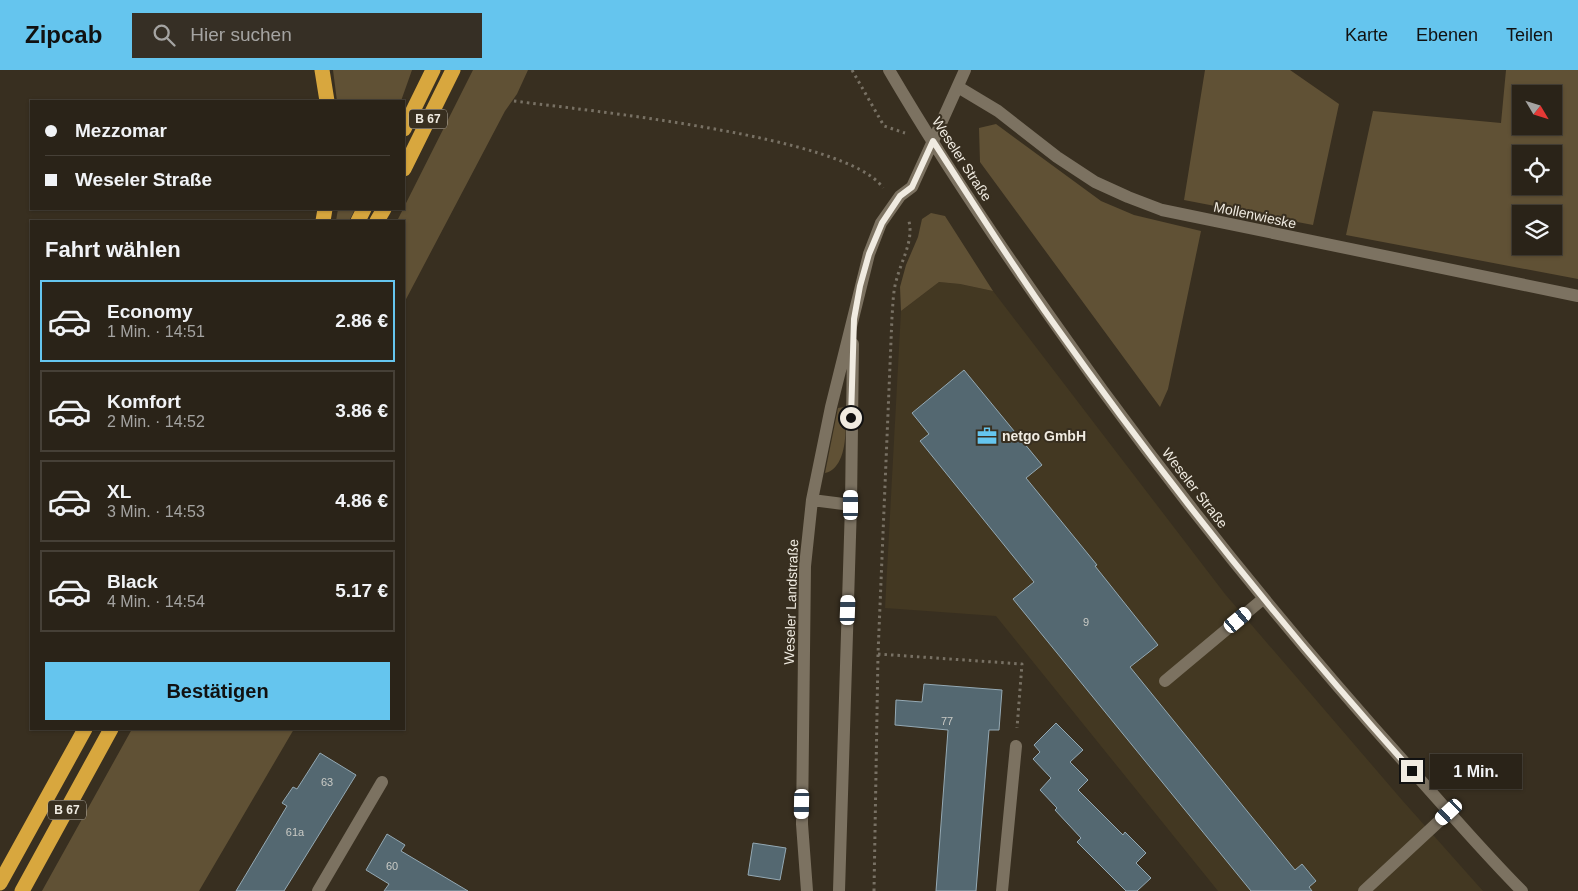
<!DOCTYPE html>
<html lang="de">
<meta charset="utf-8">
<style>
:root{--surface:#2a2318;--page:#362f25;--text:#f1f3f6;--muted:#a5a4a2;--line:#464037;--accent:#65c5ee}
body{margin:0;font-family:Helvetica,sans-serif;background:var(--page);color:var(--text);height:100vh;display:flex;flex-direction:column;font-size:19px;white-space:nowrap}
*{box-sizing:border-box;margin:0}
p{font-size:16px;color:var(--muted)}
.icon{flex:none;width:28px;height:28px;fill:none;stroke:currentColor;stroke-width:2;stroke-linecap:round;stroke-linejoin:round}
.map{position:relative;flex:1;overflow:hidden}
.sheet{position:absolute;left:30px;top:150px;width:375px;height:510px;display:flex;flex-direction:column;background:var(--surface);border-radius:0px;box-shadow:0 1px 4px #0004,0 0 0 1px var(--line)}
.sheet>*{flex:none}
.guide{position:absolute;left:30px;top:30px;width:375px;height:110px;border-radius:0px;box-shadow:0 1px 4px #0004,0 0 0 1px var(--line);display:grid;align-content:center;height:110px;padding:0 15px;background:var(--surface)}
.needle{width:32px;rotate:128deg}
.buttons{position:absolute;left:1512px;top:15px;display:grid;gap:10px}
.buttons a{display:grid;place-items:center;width:50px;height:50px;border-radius:0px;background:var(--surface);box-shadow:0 1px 4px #0004,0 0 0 1px var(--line);font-size:25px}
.end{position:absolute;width:22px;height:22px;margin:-11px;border:6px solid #f0ebe1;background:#111;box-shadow:0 0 0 2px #111}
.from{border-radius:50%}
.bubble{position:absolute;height:35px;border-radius:0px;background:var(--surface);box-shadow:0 1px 4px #0004,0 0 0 1px var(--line);font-size:16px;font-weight:600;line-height:35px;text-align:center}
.car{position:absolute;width:15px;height:30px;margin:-15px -8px;border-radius:6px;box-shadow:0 0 4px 1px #0007;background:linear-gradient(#fff 24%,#345 0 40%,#fff 0 76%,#345 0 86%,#fff 0)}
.guide b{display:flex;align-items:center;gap:18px;height:48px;font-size:19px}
.guide b+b{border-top:1px solid var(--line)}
.guide i{width:12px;height:12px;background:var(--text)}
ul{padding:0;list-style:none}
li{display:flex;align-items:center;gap:15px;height:82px;margin:0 10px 8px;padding:0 5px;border:2px solid var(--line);border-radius:0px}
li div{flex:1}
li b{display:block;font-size:19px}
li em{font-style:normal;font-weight:600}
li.current{border-color:var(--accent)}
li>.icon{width:45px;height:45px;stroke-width:1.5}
h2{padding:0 15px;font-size:22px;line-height:60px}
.button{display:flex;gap:10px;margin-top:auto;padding:10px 15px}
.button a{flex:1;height:58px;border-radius:0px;background:var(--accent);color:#111;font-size:20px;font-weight:600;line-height:58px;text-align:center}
header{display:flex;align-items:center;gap:30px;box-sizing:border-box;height:70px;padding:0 25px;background:var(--accent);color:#111}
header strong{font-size:24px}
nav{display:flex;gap:28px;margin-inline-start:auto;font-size:18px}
.search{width:350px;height:45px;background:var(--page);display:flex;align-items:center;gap:12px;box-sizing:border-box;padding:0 18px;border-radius:0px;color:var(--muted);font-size:19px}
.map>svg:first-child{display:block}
.built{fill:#433822}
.green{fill:#605135;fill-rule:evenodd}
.building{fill:#546871;stroke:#94a9b4}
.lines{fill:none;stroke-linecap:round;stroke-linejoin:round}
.path{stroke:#787164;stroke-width:3;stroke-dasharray:2.5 4;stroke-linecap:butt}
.lane{stroke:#7c7261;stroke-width:12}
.street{stroke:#7c7261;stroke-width:12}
.secondary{stroke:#7c7261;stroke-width:12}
.highway{stroke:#d8a73e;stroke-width:15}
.route{stroke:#f0ebe1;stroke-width:6}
.labels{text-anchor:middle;stroke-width:4;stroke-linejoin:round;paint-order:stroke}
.number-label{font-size:11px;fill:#c9cac5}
.shield{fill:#382f20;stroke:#b9b3a7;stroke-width:1}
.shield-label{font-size:12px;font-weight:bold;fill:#f0ebe1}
.street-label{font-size:14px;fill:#f0ebe1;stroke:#382f20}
.poi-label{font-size:14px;font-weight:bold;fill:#f0ebe1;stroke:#382f20;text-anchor:start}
</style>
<header>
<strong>Zipcab</strong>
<div class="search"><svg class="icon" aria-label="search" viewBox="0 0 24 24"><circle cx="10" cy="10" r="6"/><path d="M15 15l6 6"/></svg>Hier suchen</div>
<nav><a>Karte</a><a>Ebenen</a><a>Teilen</a></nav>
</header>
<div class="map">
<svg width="1578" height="821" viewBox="0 0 1578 821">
<rect width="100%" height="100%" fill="#382f20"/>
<!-- built -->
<path class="built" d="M 939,212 L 960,214 L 993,221 L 1225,524 L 1402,730 L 1483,821 L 1218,821 L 996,546 L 885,538 L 901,241 Z"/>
<!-- green -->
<path class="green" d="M 333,0 L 412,0 L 401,31 L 337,31 Z
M 473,0 L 528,0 L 517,24 L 505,41 L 404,233 L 404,151 L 397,151 Z
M 1205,0 L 1290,0 L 1339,34 L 1313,155 L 1184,130 Z
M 1506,0 L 1578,0 L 1578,209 L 1346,165 L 1373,41 L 1501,53 ZM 1521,24 L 1554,24 L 1554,56 L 1521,56 ZM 1521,84 L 1554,84 L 1554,116 L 1521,116 ZM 1521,144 L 1554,144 L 1554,176 L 1521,176 Z
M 996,54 L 1101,131 L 1134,145 L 1201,161 L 1168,319 L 1160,337 L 980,92 L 979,58 Z
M 338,139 L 355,139 L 349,151 L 336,151 Z
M 931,143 L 945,146 L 993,221 L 960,214 L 939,212 L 901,241 L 900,217 L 906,195 L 918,167 L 922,149 Z
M 844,337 C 847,355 848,398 825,403 L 838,338 Z
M 132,659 L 294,659 L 199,821 L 42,821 Z"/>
<!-- building -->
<path class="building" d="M 964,300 L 1042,395 L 1026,408 L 1097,495 L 1095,496 L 1158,575 L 1130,597 L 1295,800 L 1302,794 L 1316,811 L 1309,817 L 1312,821 L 1251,821 L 1013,529 L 1034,512 L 920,371 L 929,364 L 912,343 Z
M 924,614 L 1002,620 L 999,660 L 989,660 L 976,821 L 936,821 L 948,660 L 895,655 L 896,630 L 922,632 Z
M 1056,653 L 1083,680 L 1070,692 L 1088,710 L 1078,720 L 1123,765 L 1125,762 L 1146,783 L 1136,793 L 1151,808 L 1137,821 L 1126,821 L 1077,772 L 1081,768 L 1055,740 L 1057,738 L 1040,720 L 1051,708 L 1033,689 L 1040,682 L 1034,675 Z
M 320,683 L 356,705 L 284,821 L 236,821 L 287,736 L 282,733 L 293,717 L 297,719 Z
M 387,764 L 405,775 L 401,781 L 468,821 L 384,821 L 389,814 L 366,800 Z
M 753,773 L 786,778 L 780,810 L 748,805 Z"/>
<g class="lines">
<!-- path -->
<path class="path" d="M 852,0 L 884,56 L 905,63
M 514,31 C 582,40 849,66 883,118
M 878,584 L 1022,594 L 1017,658
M 874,821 L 878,584 L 892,247 C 893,234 893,220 897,208 C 902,189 915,168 908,148"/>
<!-- lane -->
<path class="lane" d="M 1165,611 L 1263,529
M 1364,821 L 1449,742"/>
<!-- street -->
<path class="street" d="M 958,17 L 998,41 L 1057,87 L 1095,112 L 1128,127 L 1162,140 L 1578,226
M 933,71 L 965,0
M 318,821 L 382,712
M 1002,821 L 1016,676"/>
<!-- secondary -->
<path class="secondary" d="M 889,0 C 954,111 1028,217 1103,321 C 1201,455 1305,582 1416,705 C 1451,744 1485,784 1522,821
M 812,430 L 851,435
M 807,821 L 802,754 L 805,496 L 812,430 L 831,337 L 869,184 L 881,153 L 900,126 L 912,117 L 933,71
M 839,821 L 851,435 L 853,274"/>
<!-- highway -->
<path class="highway" d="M 322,0 L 327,31
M 404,59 L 433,0
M 404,99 L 453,0
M 323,151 L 325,139
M 358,151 L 364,139
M 377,151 L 384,139
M 0,813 L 85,659
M 22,821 L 111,659"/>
</g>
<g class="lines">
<!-- route -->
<path class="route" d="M 851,348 L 854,249 L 860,216 L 869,184 L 882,153 L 900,126 L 912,117 L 933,71 C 972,131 1010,192 1052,251 C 1163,408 1283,558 1412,701"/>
</g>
<!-- icons -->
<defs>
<symbol id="office-bare" viewBox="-9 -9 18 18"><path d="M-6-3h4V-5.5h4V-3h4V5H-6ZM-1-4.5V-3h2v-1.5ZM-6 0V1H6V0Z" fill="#65c5ee" stroke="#382f20" stroke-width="2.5" paint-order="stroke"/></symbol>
</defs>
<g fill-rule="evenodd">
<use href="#office-bare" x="973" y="352" width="28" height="28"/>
</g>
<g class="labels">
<!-- number labels -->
<g class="number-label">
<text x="1086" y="556">9</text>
<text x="947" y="655">77</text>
<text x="327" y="716">63</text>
<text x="295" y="766">61a</text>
<text x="392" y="800">60</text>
</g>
<!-- shield labels -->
<g class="shield">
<rect x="409" y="39.5" width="38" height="19" rx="4"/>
<rect x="48" y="730.5" width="38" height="19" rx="4"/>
</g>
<g class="shield-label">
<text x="428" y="53">B 67</text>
<text x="67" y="744">B 67</text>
</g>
<!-- street labels -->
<g class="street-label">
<text transform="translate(962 89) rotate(57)" y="5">Weseler Straße</text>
<text transform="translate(1255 145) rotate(12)" y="5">Mollenwieske</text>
<text transform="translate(1195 418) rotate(52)" y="5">Weseler Straße</text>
<text transform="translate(791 532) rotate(-88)" y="5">Weseler Landstraße</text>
</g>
<!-- poi labels -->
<g class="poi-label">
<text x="1002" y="371">netgo GmbH</text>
</g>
</g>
</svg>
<div class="buttons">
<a><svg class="needle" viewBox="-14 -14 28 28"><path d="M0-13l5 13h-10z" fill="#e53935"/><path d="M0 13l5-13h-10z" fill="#a5a4a2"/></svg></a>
<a><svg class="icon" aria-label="locate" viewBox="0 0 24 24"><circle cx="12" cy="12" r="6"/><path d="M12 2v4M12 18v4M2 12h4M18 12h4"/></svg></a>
<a><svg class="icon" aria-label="layers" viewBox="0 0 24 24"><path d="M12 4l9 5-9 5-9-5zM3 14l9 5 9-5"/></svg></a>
</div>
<i class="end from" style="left:851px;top:348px"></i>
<i class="end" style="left:1412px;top:701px"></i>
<div class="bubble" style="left:1430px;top:684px;width:92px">1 Min.</div>
<i class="car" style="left:851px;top:435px;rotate:0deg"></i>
<i class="car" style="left:848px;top:540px;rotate:2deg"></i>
<i class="car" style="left:1238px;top:550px;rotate:50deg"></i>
<i class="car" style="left:802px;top:734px;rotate:181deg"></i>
<i class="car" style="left:1449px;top:742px;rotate:227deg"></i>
<div class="guide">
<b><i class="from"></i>Mezzomar</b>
<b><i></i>Weseler Straße</b>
</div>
<section class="sheet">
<h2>Fahrt wählen</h2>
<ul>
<li class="current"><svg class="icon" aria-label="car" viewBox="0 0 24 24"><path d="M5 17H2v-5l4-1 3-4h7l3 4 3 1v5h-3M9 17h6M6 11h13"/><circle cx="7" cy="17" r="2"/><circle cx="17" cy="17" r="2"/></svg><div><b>Economy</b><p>1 Min. · 14:51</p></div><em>2.86 €</em></li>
<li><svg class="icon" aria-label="car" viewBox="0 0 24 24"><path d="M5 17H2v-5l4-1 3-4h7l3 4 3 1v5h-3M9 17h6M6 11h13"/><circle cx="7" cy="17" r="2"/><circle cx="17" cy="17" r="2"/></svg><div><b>Komfort</b><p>2 Min. · 14:52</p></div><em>3.86 €</em></li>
<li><svg class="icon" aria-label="car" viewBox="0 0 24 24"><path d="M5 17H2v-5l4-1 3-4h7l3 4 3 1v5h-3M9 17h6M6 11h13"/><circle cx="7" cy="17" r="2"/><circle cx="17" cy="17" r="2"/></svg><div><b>XL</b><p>3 Min. · 14:53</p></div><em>4.86 €</em></li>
<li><svg class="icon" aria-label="car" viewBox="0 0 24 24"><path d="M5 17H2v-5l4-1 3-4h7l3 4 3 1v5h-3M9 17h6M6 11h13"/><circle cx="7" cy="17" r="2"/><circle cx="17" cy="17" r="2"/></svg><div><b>Black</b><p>4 Min. · 14:54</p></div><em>5.17 €</em></li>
</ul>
<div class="button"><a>Bestätigen</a></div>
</section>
</div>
